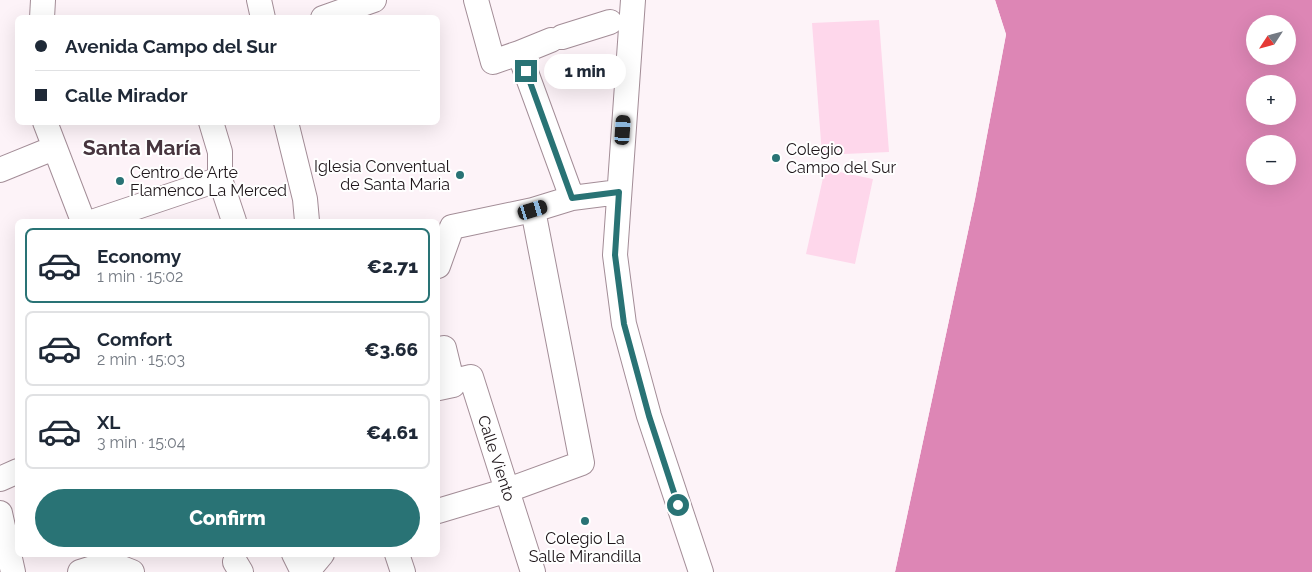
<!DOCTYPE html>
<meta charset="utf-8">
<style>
:root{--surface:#fff;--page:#f6f6f7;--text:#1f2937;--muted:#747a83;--line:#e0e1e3;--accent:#297375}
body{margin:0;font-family:Raleway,sans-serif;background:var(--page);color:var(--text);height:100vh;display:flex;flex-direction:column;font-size:19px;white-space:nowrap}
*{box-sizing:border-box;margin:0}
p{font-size:16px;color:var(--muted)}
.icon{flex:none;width:28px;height:28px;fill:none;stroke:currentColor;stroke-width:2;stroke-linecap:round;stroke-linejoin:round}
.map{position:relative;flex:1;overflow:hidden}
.side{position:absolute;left:15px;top:219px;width:425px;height:338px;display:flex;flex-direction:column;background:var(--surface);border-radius:8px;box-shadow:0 5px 20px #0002}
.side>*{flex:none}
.hud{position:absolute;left:15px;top:15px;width:425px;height:110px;border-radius:8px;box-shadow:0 5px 20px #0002;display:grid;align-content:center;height:110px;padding:0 20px;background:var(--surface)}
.needle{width:32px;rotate:234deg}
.tools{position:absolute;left:1246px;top:15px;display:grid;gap:10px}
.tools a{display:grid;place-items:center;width:50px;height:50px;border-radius:50%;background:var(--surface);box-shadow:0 5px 20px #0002;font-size:25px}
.end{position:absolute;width:22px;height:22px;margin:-11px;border:6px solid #297375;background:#fff;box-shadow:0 0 0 2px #fff}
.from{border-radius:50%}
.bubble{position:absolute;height:35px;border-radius:18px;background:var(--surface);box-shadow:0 5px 20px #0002;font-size:16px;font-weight:800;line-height:35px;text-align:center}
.car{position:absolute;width:15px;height:30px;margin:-15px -8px;border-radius:6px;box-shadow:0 0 4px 1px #0007;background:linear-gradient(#222 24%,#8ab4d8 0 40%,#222 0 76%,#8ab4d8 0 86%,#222 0)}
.hud b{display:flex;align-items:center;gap:18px;height:48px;font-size:19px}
.hud b+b{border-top:1px solid var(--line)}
.hud i{width:12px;height:12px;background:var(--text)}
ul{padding:9px 0 0;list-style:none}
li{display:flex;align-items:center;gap:15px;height:75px;margin:0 10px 8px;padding:0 10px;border:2px solid var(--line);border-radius:8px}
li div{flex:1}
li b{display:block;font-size:19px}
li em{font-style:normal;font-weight:800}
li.on{border-color:var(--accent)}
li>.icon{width:45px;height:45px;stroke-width:1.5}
.primary-button{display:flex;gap:10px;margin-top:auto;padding:10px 20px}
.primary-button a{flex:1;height:58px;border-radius:30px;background:var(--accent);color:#fff;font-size:20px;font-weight:800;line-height:58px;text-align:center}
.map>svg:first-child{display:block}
.green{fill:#fed7eb}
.water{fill:#dd86b5;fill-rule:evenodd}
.pier{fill:#fdf3f8}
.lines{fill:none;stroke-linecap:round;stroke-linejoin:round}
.minor-casing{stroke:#a38d97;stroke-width:26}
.minor{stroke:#fff;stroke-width:24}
.route{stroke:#297375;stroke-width:6}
.poi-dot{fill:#297375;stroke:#fff;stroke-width:2}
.labels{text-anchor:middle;stroke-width:4;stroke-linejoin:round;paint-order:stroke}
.poi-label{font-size:16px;fill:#1f171b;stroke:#fff;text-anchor:start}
.street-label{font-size:16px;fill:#1f171b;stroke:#fff}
.district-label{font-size:21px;font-weight:bold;fill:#47353e;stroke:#fff}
</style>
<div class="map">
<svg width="1312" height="572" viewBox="0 0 1312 572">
<rect width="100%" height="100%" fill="#fdf3f8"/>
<!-- green -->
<path class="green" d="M 879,20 L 889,152 L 822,155 L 812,23 Z
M 825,169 L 873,179 L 855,264 L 806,254 Z"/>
<!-- water -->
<path class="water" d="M 995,0 L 1312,0 L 1312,572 L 895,572 L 975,199 L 1006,35 ZM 1255,24 L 1288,24 L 1288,56 L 1255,56 ZM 1255,84 L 1288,84 L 1288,116 L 1255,116 ZM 1255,144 L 1288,144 L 1288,176 L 1255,176 Z"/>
<!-- pier -->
<path class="pier" d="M 992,0 L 995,0 L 1006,34 L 975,199 L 895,572 L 892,572 L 973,199 L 1003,35 Z"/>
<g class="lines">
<defs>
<path id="minor" d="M 259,0 L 263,18
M 476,0 L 493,62 L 519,53 L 572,198
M 633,0 L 615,255 L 624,324 L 649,416 L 701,572
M 42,18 L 43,0
M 323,18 L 374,0
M 562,37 L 610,22
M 519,53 L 551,40
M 45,122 L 83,221
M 211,122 L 220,152 L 220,179 L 234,221
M 286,122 L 305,199 L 307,221
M 0,170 L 54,148
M 95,221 L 220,179
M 438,266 L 452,227 L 533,210 L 572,198 L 619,192
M 438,349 L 444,348 L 453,385 L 439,388
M 438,385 L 471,377 L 533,572
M 0,479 L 18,471
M 438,511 L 508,490 L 582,463 L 533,210
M 0,513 L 13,572
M 294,554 L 303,572
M 397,554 L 403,572
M 235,562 L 241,572
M 80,572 L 109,563 L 132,572
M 307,572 L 322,554"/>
</defs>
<!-- minor casing -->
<use href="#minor" class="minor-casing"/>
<!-- minor -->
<use href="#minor" class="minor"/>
</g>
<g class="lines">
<!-- route -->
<path class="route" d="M 526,71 L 572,198 L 619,192 L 615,255 L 624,324 L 649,416 L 678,505"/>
</g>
<!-- markers -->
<g class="poi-dot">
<circle cx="776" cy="158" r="5"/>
<circle cx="460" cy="175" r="5"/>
<circle cx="120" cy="181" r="5"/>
<circle cx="585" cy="521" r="5"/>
</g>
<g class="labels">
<!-- poi labels -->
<g class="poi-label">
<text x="786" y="155">Colegio<tspan x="786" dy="18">Campo del Sur</tspan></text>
<text x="450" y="172" text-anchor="end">Iglesia Conventual<tspan x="450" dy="18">de Santa Maria</tspan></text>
<text x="130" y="178">Centro de Arte<tspan x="130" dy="18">Flamenco La Merced</tspan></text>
<text x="585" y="544" text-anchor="middle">Colegio La<tspan x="585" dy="18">Salle Mirandilla</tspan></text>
</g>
<!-- street labels -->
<g class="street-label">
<text transform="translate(497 458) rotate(72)" y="6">Calle Viento</text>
</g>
<!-- district labels -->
<g class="district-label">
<text x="142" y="155">Santa María</text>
</g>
</g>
</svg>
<div class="tools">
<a><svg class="needle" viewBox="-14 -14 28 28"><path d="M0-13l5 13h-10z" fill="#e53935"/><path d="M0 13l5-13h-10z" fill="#747a83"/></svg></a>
<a>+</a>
<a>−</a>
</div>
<i class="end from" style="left:678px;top:505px"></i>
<i class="end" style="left:526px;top:71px"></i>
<div class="bubble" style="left:544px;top:54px;width:82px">1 min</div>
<i class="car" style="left:623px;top:130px;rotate:4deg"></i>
<i class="car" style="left:533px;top:210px;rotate:73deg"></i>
<div class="hud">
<b><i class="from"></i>Avenida Campo del Sur</b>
<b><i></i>Calle Mirador</b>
</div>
<section class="side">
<ul>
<li class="on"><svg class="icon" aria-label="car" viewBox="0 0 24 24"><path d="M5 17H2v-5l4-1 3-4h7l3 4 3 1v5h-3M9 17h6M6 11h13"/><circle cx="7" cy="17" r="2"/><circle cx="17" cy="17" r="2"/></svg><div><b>Economy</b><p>1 min · 15:02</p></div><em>€2.71</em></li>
<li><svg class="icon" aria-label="car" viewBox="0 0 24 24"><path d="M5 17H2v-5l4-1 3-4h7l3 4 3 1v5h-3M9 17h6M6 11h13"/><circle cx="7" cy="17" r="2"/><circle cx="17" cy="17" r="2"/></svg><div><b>Comfort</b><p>2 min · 15:03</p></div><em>€3.66</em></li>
<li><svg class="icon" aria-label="car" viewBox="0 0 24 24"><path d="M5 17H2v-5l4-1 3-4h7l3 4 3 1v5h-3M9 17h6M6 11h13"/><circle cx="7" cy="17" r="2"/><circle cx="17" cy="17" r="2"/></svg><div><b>XL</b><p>3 min · 15:04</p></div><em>€4.61</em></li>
</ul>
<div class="primary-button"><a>Confirm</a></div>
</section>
</div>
